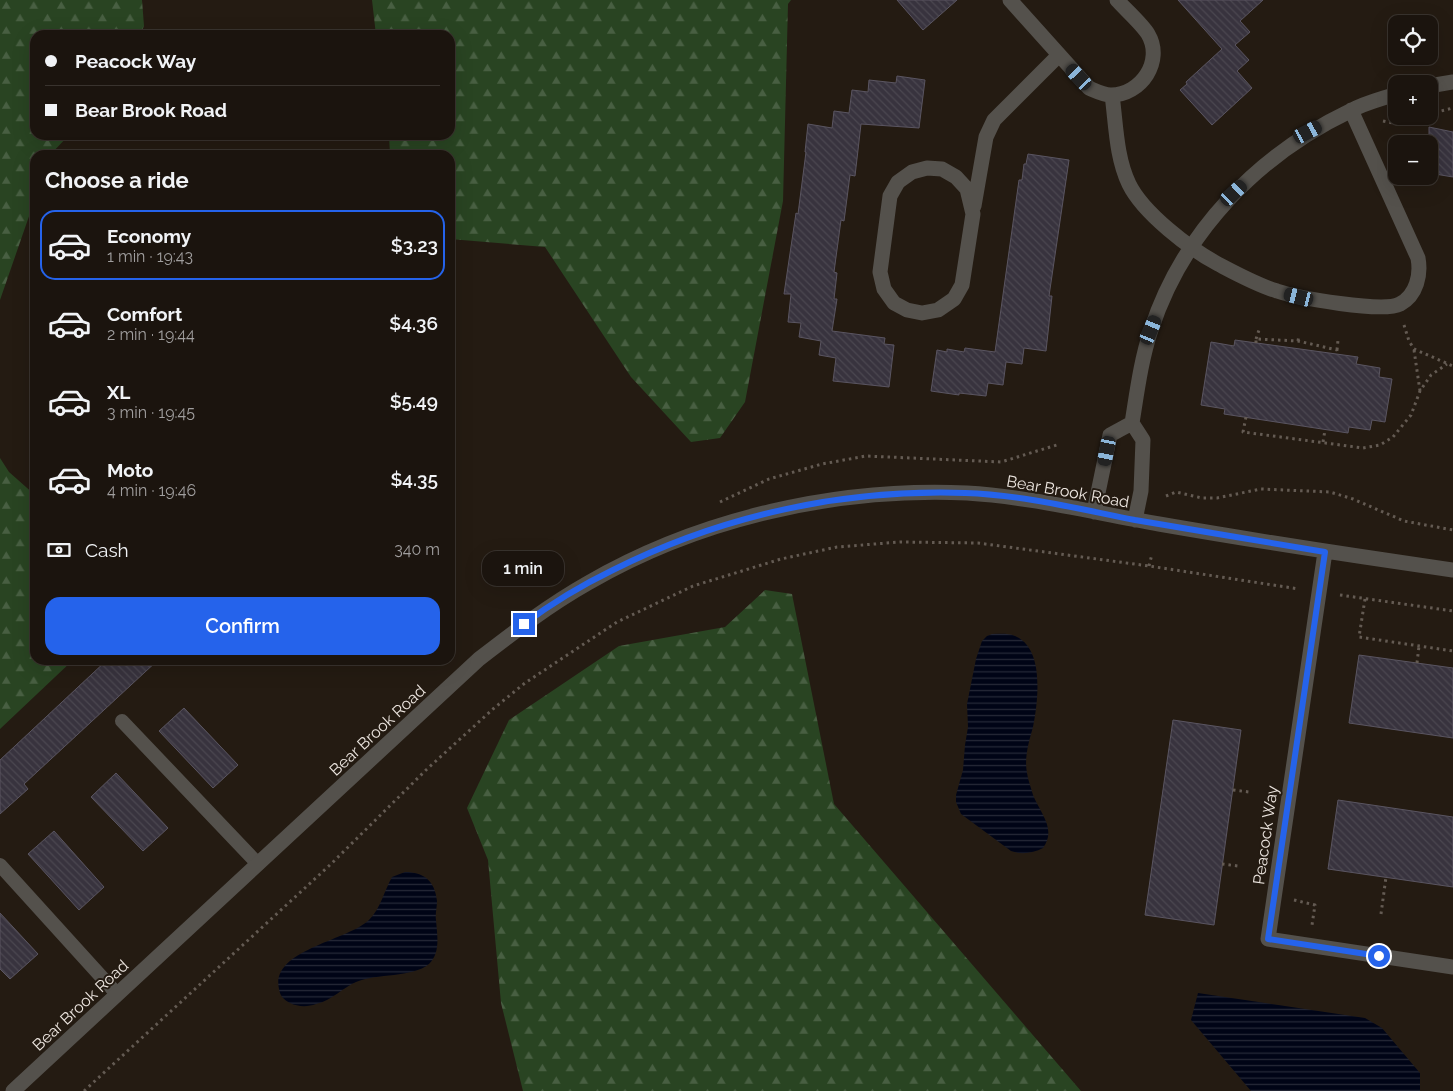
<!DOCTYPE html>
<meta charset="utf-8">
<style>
:root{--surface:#1b140e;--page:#241d17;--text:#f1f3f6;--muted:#a09e9e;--line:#39332e;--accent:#2563eb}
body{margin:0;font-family:Raleway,sans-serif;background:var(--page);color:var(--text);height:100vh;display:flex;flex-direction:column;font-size:19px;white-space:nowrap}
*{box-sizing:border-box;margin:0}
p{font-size:16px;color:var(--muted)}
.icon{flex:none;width:28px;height:28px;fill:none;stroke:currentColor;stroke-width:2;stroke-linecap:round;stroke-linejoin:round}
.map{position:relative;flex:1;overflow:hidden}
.drawer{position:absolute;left:30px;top:150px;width:425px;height:515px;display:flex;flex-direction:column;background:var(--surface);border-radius:15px;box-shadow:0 5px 20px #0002,0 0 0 1px var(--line)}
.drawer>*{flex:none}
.top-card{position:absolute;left:30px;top:30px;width:425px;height:110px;border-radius:15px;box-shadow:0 5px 20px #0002,0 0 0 1px var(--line);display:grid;align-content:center;height:110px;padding:0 15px;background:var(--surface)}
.controls{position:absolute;left:1388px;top:15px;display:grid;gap:10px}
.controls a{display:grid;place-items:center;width:50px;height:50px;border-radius:10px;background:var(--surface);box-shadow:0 5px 20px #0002,0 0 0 1px var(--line);font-size:25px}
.end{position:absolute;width:22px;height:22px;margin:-11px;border:6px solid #2563eb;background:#fff;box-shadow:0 0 0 2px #fff}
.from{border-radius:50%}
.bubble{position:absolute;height:35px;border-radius:15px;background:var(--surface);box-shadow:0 5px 20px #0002,0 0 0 1px var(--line);font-size:16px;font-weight:600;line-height:35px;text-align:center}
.car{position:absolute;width:15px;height:30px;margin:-15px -8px;border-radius:6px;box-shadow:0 0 4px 1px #0007;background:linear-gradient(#222 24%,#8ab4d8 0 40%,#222 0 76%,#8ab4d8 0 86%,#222 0)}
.top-card b{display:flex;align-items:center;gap:18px;height:48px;font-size:19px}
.top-card b+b{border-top:1px solid var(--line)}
.top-card i{width:12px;height:12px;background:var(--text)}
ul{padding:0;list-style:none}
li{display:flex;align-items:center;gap:15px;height:70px;margin:0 10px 8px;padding:0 5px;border:2px solid transparent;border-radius:15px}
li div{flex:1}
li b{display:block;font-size:19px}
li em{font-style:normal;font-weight:600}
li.active{border-color:var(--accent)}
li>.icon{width:45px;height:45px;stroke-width:1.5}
h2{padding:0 15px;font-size:22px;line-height:60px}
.pay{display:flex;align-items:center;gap:12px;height:55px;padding:0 15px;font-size:19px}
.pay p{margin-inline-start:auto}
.action{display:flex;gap:10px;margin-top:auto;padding:10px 15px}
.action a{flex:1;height:58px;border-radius:15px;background:var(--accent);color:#fff;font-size:20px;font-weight:600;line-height:58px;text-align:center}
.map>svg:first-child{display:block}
.forest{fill:url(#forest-firs)}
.water{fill:url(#water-rules)}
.building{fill:url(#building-back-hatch);stroke:#5a5561}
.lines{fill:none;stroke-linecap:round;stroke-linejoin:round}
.path{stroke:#645b53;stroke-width:3;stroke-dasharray:2.5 4;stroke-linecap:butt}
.service{stroke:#54514c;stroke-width:14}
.minor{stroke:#54514c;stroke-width:15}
.route{stroke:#2563eb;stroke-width:6}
.labels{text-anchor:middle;stroke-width:4;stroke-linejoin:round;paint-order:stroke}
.street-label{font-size:16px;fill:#ede6e0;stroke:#241b12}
</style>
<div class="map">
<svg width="1453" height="1091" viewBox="0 0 1453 1091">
<defs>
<pattern id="forest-firs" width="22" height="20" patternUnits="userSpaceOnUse" patternTransform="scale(1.25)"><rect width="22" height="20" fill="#294422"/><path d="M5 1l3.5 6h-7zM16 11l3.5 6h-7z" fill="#485f42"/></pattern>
<pattern id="water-rules" width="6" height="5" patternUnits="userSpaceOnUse" patternTransform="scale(1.25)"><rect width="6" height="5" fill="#000416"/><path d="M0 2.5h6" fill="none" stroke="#262938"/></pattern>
<pattern id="building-back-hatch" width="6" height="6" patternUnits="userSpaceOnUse" patternTransform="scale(1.25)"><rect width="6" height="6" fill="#38333e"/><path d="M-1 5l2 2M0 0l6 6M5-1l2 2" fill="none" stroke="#4b4750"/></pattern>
</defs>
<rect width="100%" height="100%" fill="#241b12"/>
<!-- forest -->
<path class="forest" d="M 0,0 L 142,0 L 144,26 L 140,35 L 35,35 L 35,135 L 69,135 L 50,155 L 35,155 L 35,199 L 0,300 Z
M 372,0 L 791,0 L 788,4 L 783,201 L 745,402 L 720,438 L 691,442 L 631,377 L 545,247 L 450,239 L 450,155 L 390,155 L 389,135 L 450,135 L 450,35 L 376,35 Z
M 0,458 L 9,472 L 35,495 L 35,660 L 73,660 L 0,729 Z
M 765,590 L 792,594 L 834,804 L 1081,1091 L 523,1091 L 501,1003 L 488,860 L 467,808 L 509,720 L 619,646 L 725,627 Z"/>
<!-- water -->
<path class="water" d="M 992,634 C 1000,634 1008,633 1015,636 C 1045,648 1038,702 1033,727 C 1029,741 1024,758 1027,773 C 1028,780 1031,788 1033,795 C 1040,813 1057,829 1043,848 C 1033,853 1022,855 1011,851 L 961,814 L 956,802 L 956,795 L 963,770 L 965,745 L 968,727 L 967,704 L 976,659 L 982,641 L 987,636 Z
M 405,872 C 424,872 435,881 437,901 C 437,908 435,914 436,920 C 437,934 441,953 429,964 C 412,978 377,973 356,982 C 342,988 333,1000 316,1004 C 308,1007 298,1007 290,1003 C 284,1000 280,996 279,989 C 270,950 347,941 369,920 C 381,908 384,891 392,877 Z
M 1198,993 L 1365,1018 L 1382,1028 L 1420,1073 L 1420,1091 L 1251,1091 L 1191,1020 Z"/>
<!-- building -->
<path class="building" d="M 897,0 L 957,0 L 923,30 Z
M 1178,0 L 1263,0 L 1240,21 L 1250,32 L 1235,45 L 1249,60 L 1237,71 L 1252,88 L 1212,125 L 1180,90 L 1187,84 L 1186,82 L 1222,49 Z
M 897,76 L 925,80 L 919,128 L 861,124 L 855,176 L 850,175 L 844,221 L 841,220 L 834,272 L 837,273 L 834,299 L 837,299 L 832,331 L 885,338 L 884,344 L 894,345 L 889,387 L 833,381 L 836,358 L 819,355 L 821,341 L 799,337 L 801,323 L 788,322 L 791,294 L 784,294 L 796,213 L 798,214 L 806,152 L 805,152 L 808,124 L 832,128 L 834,111 L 849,113 L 852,90 L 868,92 L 869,80 L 896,83 Z
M 1429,127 L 1453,132 L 1453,177 L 1429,173 Z
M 1028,154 L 1069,160 L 1049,296 L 1052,296 L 1046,351 L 1024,348 L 1022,364 L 1006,362 L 1003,385 L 988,383 L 986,396 L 959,393 L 959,395 L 931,391 L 937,350 L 947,352 L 947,349 L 964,352 L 965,348 L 995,352 L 1019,180 L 1022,180 L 1024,164 L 1026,164 Z
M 1235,340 L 1358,357 L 1356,364 L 1380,368 L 1379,377 L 1392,379 L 1385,422 L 1372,420 L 1370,430 L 1349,427 L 1348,433 L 1224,414 L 1225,409 L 1201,405 L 1211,342 L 1234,346 Z
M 1359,655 L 1453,668 L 1453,738 L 1349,723 Z
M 107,660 L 158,660 L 24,784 L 28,789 L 0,814 L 0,760 Z
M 184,708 L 238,765 L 213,788 L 159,731 Z
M 1173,720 L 1241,730 L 1214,925 L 1145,915 Z
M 116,773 L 168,828 L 143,851 L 91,797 Z
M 1338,800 L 1453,817 L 1453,887 L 1328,869 Z
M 54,831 L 104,887 L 79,910 L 28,854 Z
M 0,913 L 38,954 L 10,979 L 0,969 Z"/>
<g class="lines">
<!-- path -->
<path class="path" d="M 1429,114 L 1453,108
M 1383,121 L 1397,124 L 1422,116
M 1404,325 L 1409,341 L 1414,349 L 1453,366
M 1256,339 L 1260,327
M 1298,341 L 1299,335
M 1256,343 L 1256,339 L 1298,341 L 1337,350 L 1336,354
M 1337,350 L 1338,340
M 1414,350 L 1420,391
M 1246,417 L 1243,432 L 1363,448 L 1380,445 L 1393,437 L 1411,415 L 1420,391 L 1431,375 L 1447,364
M 1323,442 L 1325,430
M 1166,496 L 1176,492 L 1202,498 L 1217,498 L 1261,489 L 1330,492 L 1353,499 L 1404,521 L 1453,530
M 720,502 L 769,479 L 822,464 L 866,456 L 1001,462 L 1060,444
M 1149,566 L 1152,554
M 1340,595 L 1453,611
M 1365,599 L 1359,637 L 1453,651
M 1417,663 L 1419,646
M 1233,790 L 1249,792
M 1222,864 L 1238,866
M 1294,900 L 1315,905 L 1312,925
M 1381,914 L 1386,877
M 84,1091 L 331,864 L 426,770 L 493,709 L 525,683 L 617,622 L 693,586 L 781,559 L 837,547 L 900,542 L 978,543 L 1149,566 L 1299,589"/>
<!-- service -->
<path class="service" d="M 122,721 L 258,864
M 0,865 L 117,994"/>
<!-- minor -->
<path class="minor" d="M 1010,0 L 1089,88 C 1096,91 1104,95 1111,95 C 1141,95 1164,61 1148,34 C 1142,24 1125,9 1117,0
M 1429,86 L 1453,82
M 1112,95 C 1116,124 1116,157 1129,184 C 1143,213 1190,249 1218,264 C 1237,274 1257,285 1277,291 C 1298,298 1383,313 1400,304 C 1417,295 1421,274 1418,258 L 1351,110
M 927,168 L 942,169 L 956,177 L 967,189 L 973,214 L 962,285 L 954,299 L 938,310 L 922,313 L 907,310 L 894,303 L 884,289 L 880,272 L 890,196 L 898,182 L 912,172 Z
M 974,206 L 986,137 L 994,120 L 1059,55
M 1094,512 L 1110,435 L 1132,423
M 1135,520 L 1141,491 L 1143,440 L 1132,423 C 1137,392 1141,360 1151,330 C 1183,232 1258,155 1350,111 C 1364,103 1381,99 1396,94
M 1325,552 L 1268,939 L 1453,967
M 13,1091 L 479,659 C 514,632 549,605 588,583 C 700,518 838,487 967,493 C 1032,497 1095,513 1159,524 C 1257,541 1355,556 1453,570"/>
</g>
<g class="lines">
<!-- route -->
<path class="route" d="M 524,624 C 552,603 582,585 613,570 C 723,515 843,489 965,493 C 1023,495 1079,509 1135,520 C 1198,531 1262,541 1325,552 L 1268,939 L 1379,956"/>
</g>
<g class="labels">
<!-- street labels -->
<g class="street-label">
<text transform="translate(1068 491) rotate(10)" y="6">Bear Brook Road</text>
<text transform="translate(377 730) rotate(-43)" y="6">Bear Brook Road</text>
<text transform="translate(1265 835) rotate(-82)" y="6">Peacock Way</text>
<text transform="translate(80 1005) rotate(-43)" y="6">Bear Brook Road</text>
</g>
</g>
</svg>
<div class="controls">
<a><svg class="icon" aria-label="locate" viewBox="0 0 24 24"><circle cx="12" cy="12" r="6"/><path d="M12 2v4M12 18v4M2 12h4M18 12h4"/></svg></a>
<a>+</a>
<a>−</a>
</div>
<i class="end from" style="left:1379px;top:956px"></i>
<i class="end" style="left:524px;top:624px"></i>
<div class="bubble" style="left:482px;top:551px;width:82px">1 min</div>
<i class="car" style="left:1079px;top:77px;rotate:317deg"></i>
<i class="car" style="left:1308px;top:132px;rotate:62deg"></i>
<i class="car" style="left:1234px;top:193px;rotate:47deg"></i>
<i class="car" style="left:1299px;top:297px;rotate:284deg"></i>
<i class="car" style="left:1151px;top:330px;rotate:23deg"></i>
<i class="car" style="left:1107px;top:451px;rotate:191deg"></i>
<div class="top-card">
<b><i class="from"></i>Peacock Way</b>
<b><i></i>Bear Brook Road</b>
</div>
<section class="drawer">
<h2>Choose a ride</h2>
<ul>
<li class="active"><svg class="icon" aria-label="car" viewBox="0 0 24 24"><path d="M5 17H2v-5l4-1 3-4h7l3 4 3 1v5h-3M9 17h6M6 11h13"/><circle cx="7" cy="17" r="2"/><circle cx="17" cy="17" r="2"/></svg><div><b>Economy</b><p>1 min · 19:43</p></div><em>$3.23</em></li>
<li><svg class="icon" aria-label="car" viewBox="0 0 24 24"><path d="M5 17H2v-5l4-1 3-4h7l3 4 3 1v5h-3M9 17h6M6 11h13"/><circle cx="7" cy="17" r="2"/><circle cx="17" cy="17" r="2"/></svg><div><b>Comfort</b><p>2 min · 19:44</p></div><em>$4.36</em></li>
<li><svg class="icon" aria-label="car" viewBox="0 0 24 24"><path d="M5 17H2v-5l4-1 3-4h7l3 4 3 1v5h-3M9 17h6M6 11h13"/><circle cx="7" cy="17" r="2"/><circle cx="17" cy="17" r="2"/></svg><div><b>XL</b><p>3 min · 19:45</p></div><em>$5.49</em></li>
<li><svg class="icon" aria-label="car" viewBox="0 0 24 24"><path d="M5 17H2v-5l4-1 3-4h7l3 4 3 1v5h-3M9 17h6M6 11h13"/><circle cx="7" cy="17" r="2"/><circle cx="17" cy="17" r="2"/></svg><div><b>Moto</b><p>4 min · 19:46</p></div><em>$4.35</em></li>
</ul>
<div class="pay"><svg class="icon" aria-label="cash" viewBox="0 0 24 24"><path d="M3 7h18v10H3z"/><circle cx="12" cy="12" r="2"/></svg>Cash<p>340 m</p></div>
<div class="action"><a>Confirm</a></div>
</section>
</div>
